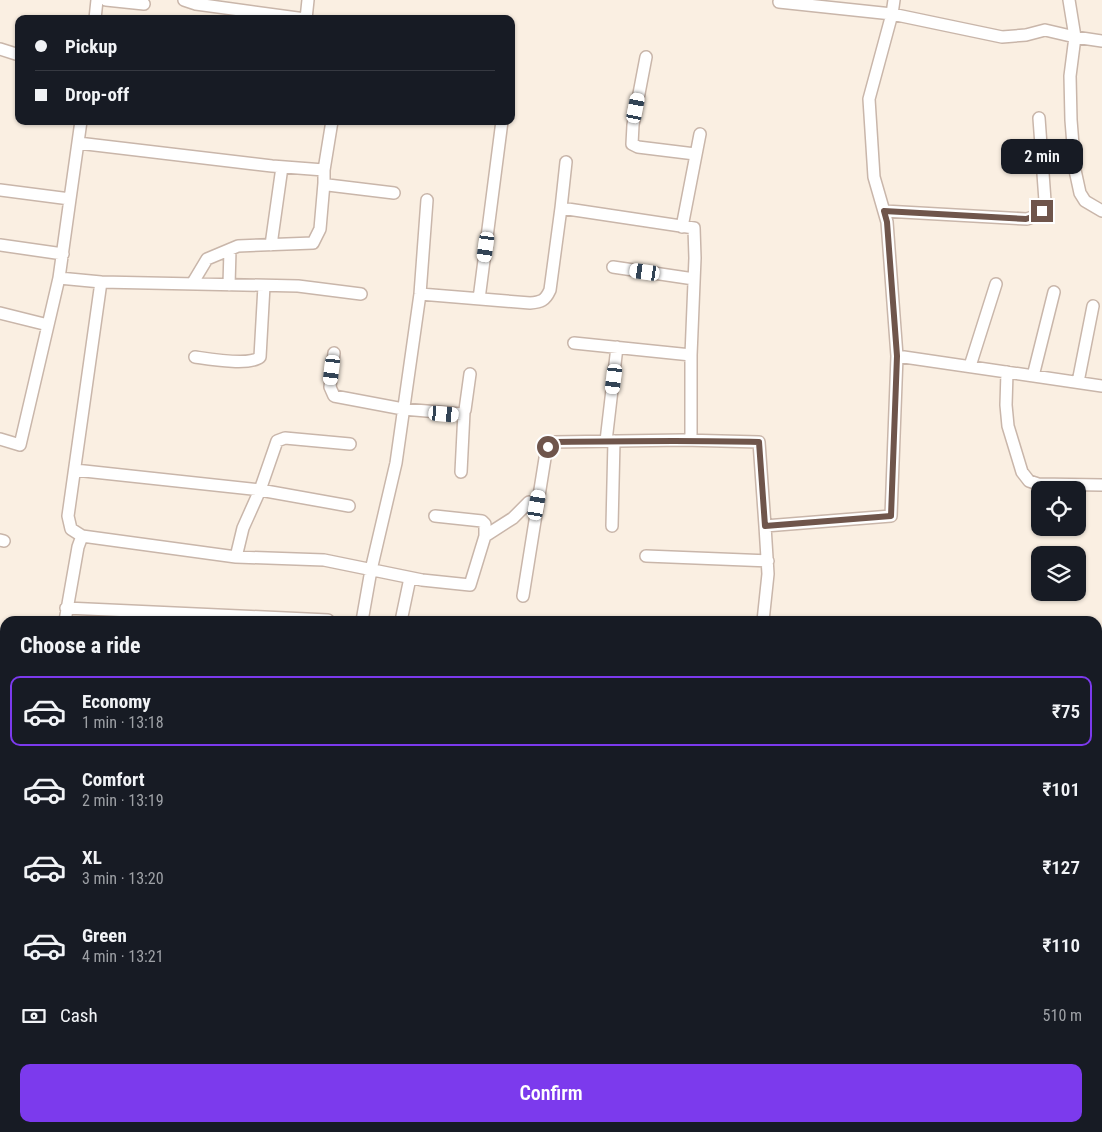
<!DOCTYPE html>
<meta charset="utf-8">
<style>
:root{--surface:#171b24;--page:#20242c;--text:#f1f3f6;--muted:#9ea1a6;--line:#363941;--accent:#7c3aed}
body{margin:0;font-family:"Roboto Condensed",sans-serif;background:var(--page);color:var(--text);height:100vh;display:flex;flex-direction:column;font-size:19px;white-space:nowrap}
*{box-sizing:border-box;margin:0}
p{font-size:16px;color:var(--muted)}
.icon{flex:none;width:28px;height:28px;fill:none;stroke:currentColor;stroke-width:2;stroke-linecap:round;stroke-linejoin:round}
.map{position:relative;flex:1;overflow:hidden}
.sheet{position:absolute;left:0px;top:616px;width:1102px;height:516px;display:flex;flex-direction:column;background:var(--surface);border-radius:15px 15px 0 0;box-shadow:0 1px 4px #0004}
.sheet>*{flex:none}
.banner{position:absolute;left:15px;top:15px;width:500px;height:110px;border-radius:10px;box-shadow:0 1px 4px #0004;display:grid;align-content:center;height:110px;padding:0 20px;background:var(--surface)}
.tools{position:absolute;left:1031px;top:481px;display:grid;gap:10px}
.tools a{display:grid;place-items:center;width:55px;height:55px;border-radius:10px;background:var(--surface);box-shadow:0 1px 4px #0004;font-size:25px}
.end{position:absolute;width:22px;height:22px;margin:-11px;border:6px solid #6f554b;background:#fff;box-shadow:0 0 0 2px #fff}
.from{border-radius:50%}
.bubble{position:absolute;height:35px;border-radius:10px;background:var(--surface);box-shadow:0 1px 4px #0004;font-size:16px;font-weight:600;line-height:35px;text-align:center}
.car{position:absolute;width:15px;height:30px;margin:-15px -8px;border-radius:6px;box-shadow:0 0 4px 1px #0007;background:linear-gradient(#fff 24%,#345 0 40%,#fff 0 76%,#345 0 86%,#fff 0)}
.banner b{display:flex;align-items:center;gap:18px;height:48px;font-size:19px}
.banner b+b{border-top:1px solid var(--line)}
.banner i{width:12px;height:12px;background:var(--text)}
ul{padding:0;list-style:none}
li{display:flex;align-items:center;gap:15px;height:70px;margin:0 10px 8px;padding:0 10px;border:2px solid transparent;border-radius:10px}
li div{flex:1}
li b{display:block;font-size:19px}
li em{font-style:normal;font-weight:600}
li.on{border-color:var(--accent)}
li>.icon{width:45px;height:45px;stroke-width:1.5}
h2{padding:0 20px;font-size:22px;line-height:60px}
.pay{display:flex;align-items:center;gap:12px;height:55px;padding:0 20px;font-size:19px}
.pay p{margin-inline-start:auto}
.primary-button{display:flex;gap:10px;margin-top:auto;padding:10px 20px}
.primary-button a{flex:1;height:58px;border-radius:10px;background:var(--accent);color:#fff;font-size:20px;font-weight:600;line-height:58px;text-align:center}
.map>svg:first-child{display:block}
.water{fill:#b9dee1;stroke:#a0cdd2}
.lines{fill:none;stroke-linecap:round;stroke-linejoin:round}
.stream{stroke:#a0cdd2;stroke-width:4}
.street-casing{stroke:#c9b6aa;stroke-width:14}
.highway-casing{stroke:#d7cfcd;stroke-width:22}
.street{stroke:#fff;stroke-width:11}
.highway{stroke:#efae9e;stroke-width:20}
.rail{stroke:#b1a3c1;stroke-width:4;stroke-dasharray:8 5;stroke-linecap:butt}
.route{stroke:#6f554b;stroke-width:6}
</style>
<div class="map">
<svg width="1102" height="1132" viewBox="0 0 1102 1132">
<rect width="100%" height="100%" fill="#faefe2"/>
<!-- water -->
<path class="water" d="M 267,1128 L 934,1128 L 952,1132 L 269,1132 Z"/>
<g class="lines">
<!-- stream -->
<path class="stream" d="M 0,882 L 5,882"/>
<defs>
<path id="street" d="M 106,0 L 144,4
M 184,0 L 196,4 L 305,19
M 1069,0 L 1075,37 L 1070,76 L 1071,120 L 1075,170 L 1080,193 L 1085,201 L 1102,211
M 779,2 L 892,14 L 1002,37 L 1026,35 L 1045,30 L 1075,37 L 1102,41
M 95,19 L 97,0
M 306,19 L 308,0
M 0,49 L 19,55
M 646,57 L 633,125 L 632,144 L 638,147 L 695,154
M 332,121 L 324,170 L 324,183 L 328,185 L 394,193
M 78,143 L 272,166 L 324,170
M 566,162 L 561,208 L 694,228 L 695,258 L 691,355 L 691,440
M 0,190 L 70,199 L 81,121
M 70,199 L 59,278 L 101,282
M 884,211 L 1027,219 L 1035,216 L 1042,211 L 1045,201 L 1039,118
M 682,227 L 700,134
M 0,245 L 63,254
M 271,245 L 282,167
M 613,267 L 694,279
M 192,284 L 207,259 L 238,246 L 313,243 L 320,229 L 324,183
M 229,285 L 230,250
M 420,294 L 530,303 C 541,302 545,301 550,290 L 561,208
M 479,299 L 502,121
M 0,313 L 48,325
M 574,343 L 691,355
M 334,353 L 330,387 L 334,396 L 403,409 L 462,414 L 465,410 L 470,374
M 897,356 L 1102,386
M 195,357 C 209,359 250,366 260,357 L 264,286
M 970,366 L 996,284
M 1007,372 L 1006,405 L 1008,426 L 1022,472 L 1029,481 L 1038,484 L 1102,485
M 1033,376 L 1054,292
M 1078,382 L 1093,306
M 0,439 L 20,445 L 59,278
M 606,441 L 617,347
M 75,470 L 260,490 L 349,506
M 461,472 L 464,412
M 612,526 L 614,441
M 82,536 L 71,529 L 68,516 L 101,282 L 298,286 L 361,294
M 485,536 L 513,518 L 529,502
M 0,540 L 4,541
M 646,556 L 768,561
M 236,557 L 243,528 L 260,490 L 277,441 L 285,438 L 350,444
M 523,596 L 546,452 L 550,444 L 554,442 L 683,440 L 759,442 L 765,526
M 66,608 L 328,620
M 65,621 L 78,547 L 82,536 L 236,557 L 324,560 L 422,580 L 470,585 L 485,536 L 485,524 L 482,521 L 435,516
M 362,621 L 371,570 L 396,463 L 420,294 L 427,200
M 401,621 L 410,578
M 763,621 L 768,574 L 765,526 L 891,516 L 897,356 L 887,222 L 874,177 L 869,99 L 892,14 L 894,0
M 0,999 L 5,999
M 0,1072 L 5,1072
M 171,1128 L 172,1132
M 12,1132 L 12,1128
M 45,1132 L 45,1128"/>
<path id="highway" d="M 0,741 L 5,742
M 0,757 L 5,757
M 1098,773 L 1102,774
M 1098,794 L 1102,795"/>
</defs>
<!-- street casing -->
<use href="#street" class="street-casing"/>
<!-- highway casing -->
<use href="#highway" class="highway-casing"/>
<!-- street -->
<use href="#street" class="street"/>
<!-- highway -->
<use href="#highway" class="highway"/>
<!-- rail -->
<path class="rail" d="M 0,753 L 5,753
M 1098,790 L 1102,791
M 0,812 L 5,812
M 0,821 L 5,821
M 1098,829 L 1102,829
M 0,830 L 5,830
M 1098,838 L 1102,838
M 0,840 L 5,840
M 1098,849 L 1102,849"/>
</g>
<g class="lines">
<!-- route -->
<path class="route" d="M 548,447 L 554,442 C 623,441 691,440 759,442 L 765,526 L 891,516 L 897,356 L 887,222 L 884,211 L 1026,219 L 1035,216 L 1042,211"/>
</g>
</svg>
<div class="tools">
<a><svg class="icon" aria-label="locate" viewBox="0 0 24 24"><circle cx="12" cy="12" r="6"/><path d="M12 2v4M12 18v4M2 12h4M18 12h4"/></svg></a>
<a><svg class="icon" aria-label="layers" viewBox="0 0 24 24"><path d="M12 4l9 5-9 5-9-5zM3 14l9 5 9-5"/></svg></a>
</div>
<i class="end from" style="left:548px;top:447px"></i>
<i class="end" style="left:1042px;top:211px"></i>
<div class="bubble" style="left:1001px;top:139px;width:82px">2 min</div>
<i class="car" style="left:636px;top:108px;rotate:11deg"></i>
<i class="car" style="left:486px;top:247px;rotate:188deg"></i>
<i class="car" style="left:645px;top:272px;rotate:278deg"></i>
<i class="car" style="left:332px;top:370px;rotate:187deg"></i>
<i class="car" style="left:614px;top:379px;rotate:187deg"></i>
<i class="car" style="left:444px;top:414px;rotate:95deg"></i>
<i class="car" style="left:537px;top:505px;rotate:10deg"></i>
<div class="banner">
<b><i class="from"></i>Pickup</b>
<b><i></i>Drop-off</b>
</div>
<section class="sheet">
<h2>Choose a ride</h2>
<ul>
<li class="on"><svg class="icon" aria-label="car" viewBox="0 0 24 24"><path d="M5 17H2v-5l4-1 3-4h7l3 4 3 1v5h-3M9 17h6M6 11h13"/><circle cx="7" cy="17" r="2"/><circle cx="17" cy="17" r="2"/></svg><div><b>Economy</b><p>1 min · 13:18</p></div><em>₹75</em></li>
<li><svg class="icon" aria-label="car" viewBox="0 0 24 24"><path d="M5 17H2v-5l4-1 3-4h7l3 4 3 1v5h-3M9 17h6M6 11h13"/><circle cx="7" cy="17" r="2"/><circle cx="17" cy="17" r="2"/></svg><div><b>Comfort</b><p>2 min · 13:19</p></div><em>₹101</em></li>
<li><svg class="icon" aria-label="car" viewBox="0 0 24 24"><path d="M5 17H2v-5l4-1 3-4h7l3 4 3 1v5h-3M9 17h6M6 11h13"/><circle cx="7" cy="17" r="2"/><circle cx="17" cy="17" r="2"/></svg><div><b>XL</b><p>3 min · 13:20</p></div><em>₹127</em></li>
<li><svg class="icon" aria-label="car" viewBox="0 0 24 24"><path d="M5 17H2v-5l4-1 3-4h7l3 4 3 1v5h-3M9 17h6M6 11h13"/><circle cx="7" cy="17" r="2"/><circle cx="17" cy="17" r="2"/></svg><div><b>Green</b><p>4 min · 13:21</p></div><em>₹110</em></li>
</ul>
<div class="pay"><svg class="icon" aria-label="cash" viewBox="0 0 24 24"><path d="M3 7h18v10H3z"/><circle cx="12" cy="12" r="2"/></svg>Cash<p>510 m</p></div>
<div class="primary-button"><a>Confirm</a></div>
</section>
</div>
